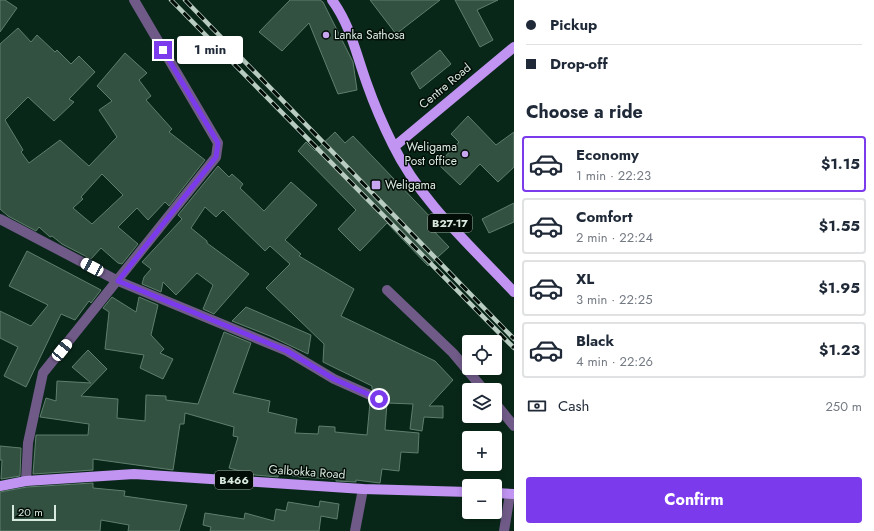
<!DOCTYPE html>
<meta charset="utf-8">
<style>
:root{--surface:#fff;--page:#f6f6f7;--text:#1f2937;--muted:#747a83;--line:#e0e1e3;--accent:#7c3aed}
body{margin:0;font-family:Jost,sans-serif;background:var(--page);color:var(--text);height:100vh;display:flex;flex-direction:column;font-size:15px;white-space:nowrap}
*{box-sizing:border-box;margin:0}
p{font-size:13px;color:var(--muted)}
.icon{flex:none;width:22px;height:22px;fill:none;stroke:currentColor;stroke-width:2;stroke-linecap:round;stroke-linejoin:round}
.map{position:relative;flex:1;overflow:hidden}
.drawer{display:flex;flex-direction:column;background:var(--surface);width:360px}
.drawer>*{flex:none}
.top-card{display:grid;align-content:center;height:88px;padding:0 12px;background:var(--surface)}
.tools{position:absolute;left:462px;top:335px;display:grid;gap:8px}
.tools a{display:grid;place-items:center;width:40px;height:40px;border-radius:4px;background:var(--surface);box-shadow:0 2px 6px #0003;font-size:20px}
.scale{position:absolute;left:12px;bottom:10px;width:44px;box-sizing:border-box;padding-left:4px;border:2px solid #d8e9df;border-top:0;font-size:11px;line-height:14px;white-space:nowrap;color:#d8e9df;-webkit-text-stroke:3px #030d07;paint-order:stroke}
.end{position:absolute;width:18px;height:18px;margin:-9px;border:5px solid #7c3aed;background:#fff;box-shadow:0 0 0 2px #fff}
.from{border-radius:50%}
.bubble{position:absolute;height:28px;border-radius:4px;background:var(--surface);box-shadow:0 2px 6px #0003;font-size:13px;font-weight:700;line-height:28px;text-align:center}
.car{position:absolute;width:12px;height:24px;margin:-12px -6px;border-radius:5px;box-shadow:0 0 3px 1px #0007;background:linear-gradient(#fff 24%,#345 0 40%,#fff 0 76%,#345 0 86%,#fff 0)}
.top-card b{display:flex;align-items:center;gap:14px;height:38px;font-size:15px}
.top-card b+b{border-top:1px solid var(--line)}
.top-card i{width:10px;height:10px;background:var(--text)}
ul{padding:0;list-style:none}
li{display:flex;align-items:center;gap:12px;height:56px;margin:0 8px 6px;padding:0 4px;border:2px solid var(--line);border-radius:4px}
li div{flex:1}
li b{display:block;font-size:15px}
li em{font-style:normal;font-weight:700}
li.current{border-color:var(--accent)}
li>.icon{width:36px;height:36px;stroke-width:1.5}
h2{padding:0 12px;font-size:18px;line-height:48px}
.pay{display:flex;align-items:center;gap:10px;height:44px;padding:0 12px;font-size:15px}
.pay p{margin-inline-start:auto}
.cta{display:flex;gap:8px;margin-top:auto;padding:8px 12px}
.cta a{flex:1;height:46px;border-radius:4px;background:var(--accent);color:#fff;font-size:16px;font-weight:700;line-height:46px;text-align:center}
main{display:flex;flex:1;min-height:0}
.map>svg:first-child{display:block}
.building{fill:#335141;stroke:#5f7e6d;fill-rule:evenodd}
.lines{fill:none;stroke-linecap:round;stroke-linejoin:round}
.minor{stroke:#705b88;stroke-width:10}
.major{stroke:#c194f1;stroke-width:10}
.rail-casing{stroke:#b9ccc2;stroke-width:4.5}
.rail{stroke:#030d07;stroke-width:3;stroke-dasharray:9;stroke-linecap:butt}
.route{stroke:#7c3aed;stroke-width:5}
.poi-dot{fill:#c8a6ef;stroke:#030d07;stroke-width:1.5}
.labels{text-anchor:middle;stroke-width:3;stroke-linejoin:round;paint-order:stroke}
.shield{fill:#030d07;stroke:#98a79e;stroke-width:1}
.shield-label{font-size:11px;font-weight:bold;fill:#d8e9df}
.poi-label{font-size:12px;fill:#d8e9df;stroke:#030d07;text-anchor:start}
.street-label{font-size:12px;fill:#d8e9df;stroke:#030d07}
</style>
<main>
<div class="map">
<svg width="514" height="531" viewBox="0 0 514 531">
<rect width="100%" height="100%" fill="#092719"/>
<!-- building -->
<path class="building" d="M 0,0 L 5,0 L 17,8 L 0,32 Z
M 290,0 L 320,0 L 323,2 L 353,62 L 357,90 L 338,94 L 309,23 L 282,51 L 259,32 Z
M 370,0 L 440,0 L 396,34 Z
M 455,0 L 498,0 L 477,10 L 493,40 L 480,47 Z
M 18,28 L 31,42 L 37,35 L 55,52 L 57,50 L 71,64 L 79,56 L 95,72 L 69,99 L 74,102 L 54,121 L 28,97 L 5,120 L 23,150 L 21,152 L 29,163 L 60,140 L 89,166 L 117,137 L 99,110 L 112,101 L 97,86 L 125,53 L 147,73 L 139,80 L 151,96 L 146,100 L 172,129 L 169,132 L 205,160 L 169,206 L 165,202 L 148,220 L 137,208 L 118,227 L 138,244 L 122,264 L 118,263 L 101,248 L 91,259 L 62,244 L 52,236 L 50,237 L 39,227 L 36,231 L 8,216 L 0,209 L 0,44 ZM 102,174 L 123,195 L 92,224 L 73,208 L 83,199 L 81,197 Z
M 440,50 L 451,64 L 420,89 L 411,73 Z
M 468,116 L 496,145 L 514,132 L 514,167 L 498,182 L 480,164 L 460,185 L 438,164 L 459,142 L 451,134 Z
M 335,132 L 345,143 L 353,136 L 434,221 L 429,226 L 449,247 L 428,266 L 387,223 L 360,251 L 338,229 L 356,210 L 298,151 L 306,142 L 315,151 Z
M 218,166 L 229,177 L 232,174 L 243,184 L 240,188 L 264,211 L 291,182 L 317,205 L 285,240 L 301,254 L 299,256 L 354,289 L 341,316 L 435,361 L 453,380 L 429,406 L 443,406 L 443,418 L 424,417 L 422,431 L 410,429 L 413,404 L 387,403 L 385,430 L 419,433 L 418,453 L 401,452 L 399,471 L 382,469 L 380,483 L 356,480 L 356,482 L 336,481 L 336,479 L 300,477 L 279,473 L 278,477 L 255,475 L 229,468 L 238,437 L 233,436 L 234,427 L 185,413 L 184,424 L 180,424 L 173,470 L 93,459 L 93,470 L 33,474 L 36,435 L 88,435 L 89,424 L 40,417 L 46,398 L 56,401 L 57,381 L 91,383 L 72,367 L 88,350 L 107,369 L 81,396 L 118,399 L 117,418 L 145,421 L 146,395 L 166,396 L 166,400 L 198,404 L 224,332 L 251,343 L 233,393 L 270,401 L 268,412 L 297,419 L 295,433 L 318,434 L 319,426 L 335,427 L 335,432 L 367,435 L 370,402 L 377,405 L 382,404 L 385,401 L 384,396 L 372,389 L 372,386 L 323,362 L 324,344 L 266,288 L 290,264 L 270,246 L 265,251 L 223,210 L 216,217 L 205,207 L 191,228 L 207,241 L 207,243 L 249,274 L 214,314 L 203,309 L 213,285 L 197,273 L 176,295 L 163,282 L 161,292 L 142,284 L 144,277 L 151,269 L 142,262 L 182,219 L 178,215 Z
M 514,203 L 514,222 L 489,233 L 482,219 Z
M 27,251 L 101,290 L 91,303 L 89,301 L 75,320 L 61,314 L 26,387 L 4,376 L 18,347 L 0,338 L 0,311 L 31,326 L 48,305 L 9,286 Z
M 112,297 L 136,312 L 139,297 L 158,305 L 151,335 L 164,349 L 160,353 L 173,359 L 163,379 L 140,368 L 144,355 L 105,349 L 109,312 L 103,308 Z
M 246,307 L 311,335 L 308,354 L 270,336 L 232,321 Z
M 0,446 L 21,448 L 20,476 L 1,479 L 2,460 L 0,460 Z
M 93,483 L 93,488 L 125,491 L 124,496 L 187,505 L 179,531 L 128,531 L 129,525 L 101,520 L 100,531 L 0,531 L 0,492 L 27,487 Z
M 320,501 L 339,504 L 337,519 L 321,516 L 319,531 L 210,531 L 211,527 L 203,525 L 205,513 L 244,519 L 245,513 L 274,521 L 276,509 L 286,511 L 288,502 L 319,507 Z"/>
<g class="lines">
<!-- minor -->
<path class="minor" d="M 0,219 L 118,281 L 287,351 L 334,379 L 379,399
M 387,290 L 453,353 L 484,390
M 495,403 L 514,426
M 26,481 L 28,443 L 43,373 L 216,157 L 218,143 L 134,0
M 355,531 L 363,489
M 504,531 L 510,494"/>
<!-- major -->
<path class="major" d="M 332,0 C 351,26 356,54 367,84 C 374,104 383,125 393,145 C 420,201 472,247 514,292
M 394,147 L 514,47
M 0,486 L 26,481 L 134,474 L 363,489 L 469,492
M 495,493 L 514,494"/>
<defs>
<path id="rail" d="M 171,0 L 514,348
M 185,0 L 514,339"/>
</defs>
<!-- rail casing -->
<use href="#rail" class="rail-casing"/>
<!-- rail -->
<use href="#rail" class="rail"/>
</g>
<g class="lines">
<!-- route -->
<path class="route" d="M 163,50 L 218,143 L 216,157 L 118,281 L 287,351 L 334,379 L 379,399"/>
</g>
<!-- markers -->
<g class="poi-dot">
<circle cx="326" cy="35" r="4"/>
<circle cx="465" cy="154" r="4"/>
<rect x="371" y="180" width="10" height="10" rx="2"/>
</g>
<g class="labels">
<!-- shield labels -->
<g class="shield">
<rect x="428" y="214" width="44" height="18" rx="3"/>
<rect x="215" y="471" width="38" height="18" rx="3"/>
</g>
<g class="shield-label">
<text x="450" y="227">B27-17</text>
<text x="234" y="484">B466</text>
</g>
<!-- poi labels -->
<g class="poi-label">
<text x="334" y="39">Lanka Sathosa</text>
<text x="457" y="151" text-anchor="end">Weligama<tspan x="457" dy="14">Post office</tspan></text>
<text x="385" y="189">Weligama</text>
</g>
<!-- street labels -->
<g class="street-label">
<text transform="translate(445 86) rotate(-40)" y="4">Centre Road</text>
<text transform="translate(307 472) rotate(4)" y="4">Galbokka Road</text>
</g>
</g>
</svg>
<div class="tools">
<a><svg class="icon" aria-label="locate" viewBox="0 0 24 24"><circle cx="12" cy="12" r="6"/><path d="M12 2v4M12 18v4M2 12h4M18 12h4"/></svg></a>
<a><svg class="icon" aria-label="layers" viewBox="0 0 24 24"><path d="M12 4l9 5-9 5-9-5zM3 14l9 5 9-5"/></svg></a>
<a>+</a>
<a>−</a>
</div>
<div class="scale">20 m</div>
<i class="end from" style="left:379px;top:399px"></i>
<i class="end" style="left:163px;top:50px"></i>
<div class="bubble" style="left:177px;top:36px;width:66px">1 min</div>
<i class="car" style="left:92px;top:267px;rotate:298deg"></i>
<i class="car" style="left:62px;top:350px;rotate:39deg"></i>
</div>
<section class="drawer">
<div class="top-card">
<b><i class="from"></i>Pickup</b>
<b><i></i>Drop-off</b>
</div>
<h2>Choose a ride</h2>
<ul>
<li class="current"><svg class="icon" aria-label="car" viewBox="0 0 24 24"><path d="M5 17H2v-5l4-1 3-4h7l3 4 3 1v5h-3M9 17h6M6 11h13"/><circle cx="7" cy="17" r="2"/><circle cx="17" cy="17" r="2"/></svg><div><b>Economy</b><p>1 min · 22:23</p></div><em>$1.15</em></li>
<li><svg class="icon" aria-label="car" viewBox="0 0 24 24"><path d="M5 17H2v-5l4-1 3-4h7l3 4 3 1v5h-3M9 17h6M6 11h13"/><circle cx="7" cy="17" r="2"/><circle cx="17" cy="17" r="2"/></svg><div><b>Comfort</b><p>2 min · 22:24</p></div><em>$1.55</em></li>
<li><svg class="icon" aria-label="car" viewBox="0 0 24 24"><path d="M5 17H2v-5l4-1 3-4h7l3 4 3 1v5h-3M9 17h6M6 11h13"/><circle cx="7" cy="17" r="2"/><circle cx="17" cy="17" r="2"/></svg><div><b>XL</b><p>3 min · 22:25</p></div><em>$1.95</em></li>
<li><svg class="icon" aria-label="car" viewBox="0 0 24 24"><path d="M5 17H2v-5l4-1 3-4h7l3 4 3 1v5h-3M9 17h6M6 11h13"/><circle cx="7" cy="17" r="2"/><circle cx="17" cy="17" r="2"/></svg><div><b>Black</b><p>4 min · 22:26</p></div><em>$1.23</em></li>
</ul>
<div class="pay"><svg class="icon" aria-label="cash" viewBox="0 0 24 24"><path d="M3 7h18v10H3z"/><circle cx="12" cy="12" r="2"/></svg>Cash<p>250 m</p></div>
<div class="cta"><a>Confirm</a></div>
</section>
</main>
